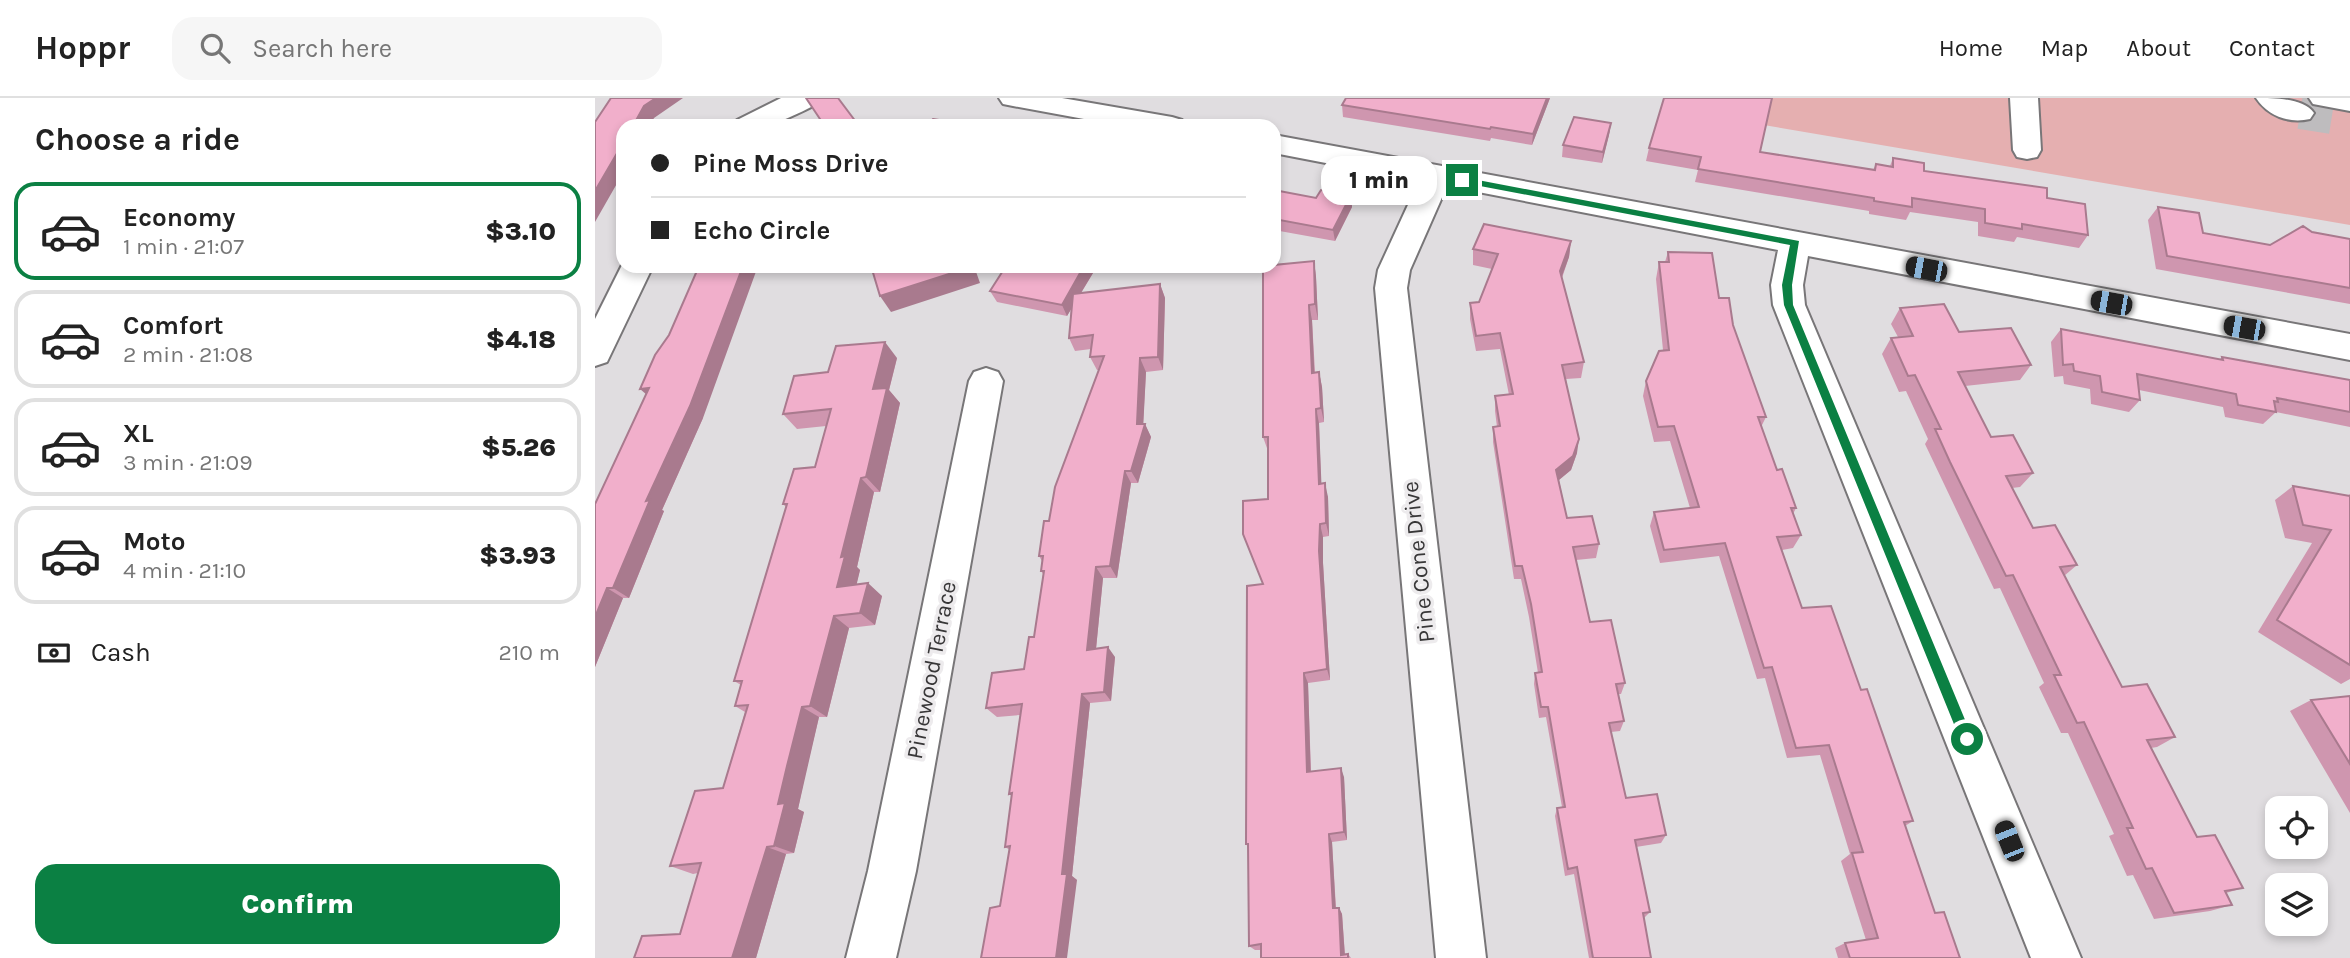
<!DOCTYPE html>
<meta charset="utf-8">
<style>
:root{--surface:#fff;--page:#f6f6f6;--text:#222;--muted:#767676;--line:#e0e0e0;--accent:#0b8043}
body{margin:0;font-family:Karla,sans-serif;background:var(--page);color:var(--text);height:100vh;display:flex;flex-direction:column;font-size:26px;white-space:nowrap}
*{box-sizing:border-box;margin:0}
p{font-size:23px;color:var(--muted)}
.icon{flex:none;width:38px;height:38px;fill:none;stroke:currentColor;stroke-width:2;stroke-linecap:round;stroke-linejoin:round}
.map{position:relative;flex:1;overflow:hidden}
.drawer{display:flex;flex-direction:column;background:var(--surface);width:595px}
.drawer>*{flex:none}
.banner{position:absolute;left:21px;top:21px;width:665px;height:154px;border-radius:21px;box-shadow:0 4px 10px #0003;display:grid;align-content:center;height:154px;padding:0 35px;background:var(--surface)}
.fabs{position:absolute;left:1670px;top:698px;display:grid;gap:14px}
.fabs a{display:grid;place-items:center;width:63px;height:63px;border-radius:14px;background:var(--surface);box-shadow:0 4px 10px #0003;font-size:35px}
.end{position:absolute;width:32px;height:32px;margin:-16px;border:9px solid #0b8043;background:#fff;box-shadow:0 0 0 4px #fff}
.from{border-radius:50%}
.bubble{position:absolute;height:49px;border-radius:21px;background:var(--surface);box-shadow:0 4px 10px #0003;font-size:23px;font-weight:800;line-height:49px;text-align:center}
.car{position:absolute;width:21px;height:42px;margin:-21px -10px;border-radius:9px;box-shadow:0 0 5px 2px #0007;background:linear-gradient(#222 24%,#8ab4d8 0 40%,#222 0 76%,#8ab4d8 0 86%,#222 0)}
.banner b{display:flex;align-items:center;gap:24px;height:66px;font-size:26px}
.banner b+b{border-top:2px solid var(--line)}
.banner i{width:18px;height:18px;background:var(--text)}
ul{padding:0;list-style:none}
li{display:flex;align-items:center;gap:21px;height:98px;margin:0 14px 10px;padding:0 21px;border:4px solid var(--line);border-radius:21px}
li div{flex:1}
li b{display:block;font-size:26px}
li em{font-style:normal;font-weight:800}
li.on{border-color:var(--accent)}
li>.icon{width:63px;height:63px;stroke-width:1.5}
h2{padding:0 35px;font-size:32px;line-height:84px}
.pay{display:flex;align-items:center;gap:18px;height:77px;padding:0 35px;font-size:26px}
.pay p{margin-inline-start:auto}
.primary-button{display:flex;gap:14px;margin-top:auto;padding:14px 35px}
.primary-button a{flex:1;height:80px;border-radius:21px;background:var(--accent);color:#fff;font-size:28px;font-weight:800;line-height:80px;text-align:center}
header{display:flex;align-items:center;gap:42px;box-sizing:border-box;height:98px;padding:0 35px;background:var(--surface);border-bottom:2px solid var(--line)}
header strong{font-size:33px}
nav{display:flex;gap:38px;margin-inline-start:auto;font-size:24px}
.search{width:490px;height:63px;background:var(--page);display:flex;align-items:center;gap:18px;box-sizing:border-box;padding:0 24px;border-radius:21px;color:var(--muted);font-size:26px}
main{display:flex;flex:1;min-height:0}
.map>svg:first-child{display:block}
.green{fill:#e5afb0}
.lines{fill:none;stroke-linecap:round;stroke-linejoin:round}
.minor-tunnel{stroke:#bebcbe;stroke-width:32;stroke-dasharray:32 16;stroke-linecap:butt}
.minor-casing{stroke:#787678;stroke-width:4}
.minor{fill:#fff;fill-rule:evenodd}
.wall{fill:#cf96af}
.shaded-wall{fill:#a97a8e}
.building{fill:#f1afcb;stroke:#a97a8e;stroke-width:2}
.route{fill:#0b8043}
.labels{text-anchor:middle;stroke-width:7;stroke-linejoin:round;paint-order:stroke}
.street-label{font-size:23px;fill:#383738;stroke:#edebed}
</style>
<header>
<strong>Hoppr</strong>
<div class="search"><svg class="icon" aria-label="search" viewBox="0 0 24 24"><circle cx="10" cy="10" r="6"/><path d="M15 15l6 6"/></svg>Search here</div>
<nav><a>Home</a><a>Map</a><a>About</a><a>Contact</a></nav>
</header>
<main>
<section class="drawer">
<h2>Choose a ride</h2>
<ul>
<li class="on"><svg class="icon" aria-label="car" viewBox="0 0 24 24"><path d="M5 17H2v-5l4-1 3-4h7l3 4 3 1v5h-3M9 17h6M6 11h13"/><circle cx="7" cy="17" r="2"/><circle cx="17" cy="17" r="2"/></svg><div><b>Economy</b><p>1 min · 21:07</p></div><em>$3.10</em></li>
<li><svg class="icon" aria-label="car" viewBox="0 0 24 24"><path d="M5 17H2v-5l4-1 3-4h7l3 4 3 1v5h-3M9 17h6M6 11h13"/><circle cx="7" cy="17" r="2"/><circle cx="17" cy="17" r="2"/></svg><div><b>Comfort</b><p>2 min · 21:08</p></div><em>$4.18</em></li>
<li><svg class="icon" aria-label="car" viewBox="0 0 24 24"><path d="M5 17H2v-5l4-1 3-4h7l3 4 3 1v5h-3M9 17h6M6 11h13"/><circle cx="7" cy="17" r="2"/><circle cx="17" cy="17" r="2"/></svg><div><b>XL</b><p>3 min · 21:09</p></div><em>$5.26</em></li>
<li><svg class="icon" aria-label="car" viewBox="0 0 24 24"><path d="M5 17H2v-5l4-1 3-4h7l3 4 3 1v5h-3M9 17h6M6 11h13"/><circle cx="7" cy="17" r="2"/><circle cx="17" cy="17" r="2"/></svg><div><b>Moto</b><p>4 min · 21:10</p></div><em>$3.93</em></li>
</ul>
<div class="pay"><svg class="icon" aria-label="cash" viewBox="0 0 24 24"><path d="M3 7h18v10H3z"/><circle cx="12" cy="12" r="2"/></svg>Cash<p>210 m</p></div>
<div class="primary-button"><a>Confirm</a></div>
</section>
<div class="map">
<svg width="1755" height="860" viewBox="0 0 1755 860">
<rect width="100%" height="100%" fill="#e0dde0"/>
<!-- green -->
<path class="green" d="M 1157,0 L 1755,0 L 1755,127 L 1151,24 Z"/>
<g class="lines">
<!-- minor-tunnel -->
<path class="minor-tunnel" d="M 1705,15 L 1737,20"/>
<defs>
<path id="minor" d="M 186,0 L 231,0 C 227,5 180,27 171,28 C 161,29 149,28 138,28 L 142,22 Z
M 404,0 L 467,0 L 577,19 L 587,22 L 591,28 L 527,28 L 418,8 L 408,6 Z
M 1415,0 L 1443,0 L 1446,52 L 1442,59 L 1432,61 L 1422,59 L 1418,52 Z
M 1661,0 C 1679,0 1709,0 1719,15 L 1715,21 C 1694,26 1673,18 1661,0 Z
M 1714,0 L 1755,0 L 1755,13 L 1718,6 Z
M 679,37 L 1755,236 L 1755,262 L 1213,158 L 1208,187 L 1210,207 L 1486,860 L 1436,860 L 1178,207 L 1176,187 L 1183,152 L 852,88 L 815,172 L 812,190 L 891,860 L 841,860 L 780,190 L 783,172 L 824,83 L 679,55 Z
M 28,165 L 28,168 L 58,168 L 12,264 L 0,268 L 0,221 Z
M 391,270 L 403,274 L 408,283 L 321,773 L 301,860 L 251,860 L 273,773 L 374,283 L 379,274 Z"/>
</defs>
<!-- minor casing -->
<use href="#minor" class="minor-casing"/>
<!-- minor -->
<use href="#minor" class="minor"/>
</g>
<!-- wall -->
<path class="wall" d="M 955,0 L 937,47 L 896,40 L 895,43 L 748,19 L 747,7 Z
M 1016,25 L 1014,37 L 1007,65 L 967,59 L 968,47 Z
M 1054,50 L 1165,54 L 1278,72 L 1281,66 L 1295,68 L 1298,60 L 1329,73 L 1452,100 L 1493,137 L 1484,150 L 1422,139 L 1419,144 L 1383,138 L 1383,124 L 1315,114 L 1311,122 L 1274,116 L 1274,113 L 1100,84 L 1103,72 L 1051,63 Z
M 679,92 L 721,100 L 756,97 L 757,109 L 740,143 L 679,132 Z
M 1563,109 L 1608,135 L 1675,147 L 1717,134 L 1755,141 L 1755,206 L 1561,171 L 1553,122 Z
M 976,143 L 974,159 L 967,180 L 989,264 L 986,280 L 971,281 L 982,355 L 976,372 L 964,382 L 972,420 L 1004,446 L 1001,460 L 981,462 L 995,524 L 1030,585 L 1026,596 L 1023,596 L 1029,623 L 1025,633 L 1016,634 L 1031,700 L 1071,737 L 1066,745 L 1041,749 L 1055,814 L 1049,820 L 1056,860 L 994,860 L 979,776 L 970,778 L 960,718 L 962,710 L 967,709 L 951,619 L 944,620 L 939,586 L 940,575 L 943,575 L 934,519 L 926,481 L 919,481 L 898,344 L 898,329 L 902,329 L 900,313 L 900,298 L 914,297 L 905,251 L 881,253 L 875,221 L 875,205 L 884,204 L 897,171 L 878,167 L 878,151 Z
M 1073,154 L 1124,200 L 1138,227 L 1171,319 L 1166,329 L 1182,372 L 1201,410 L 1198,416 L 1206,437 L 1198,450 L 1187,452 L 1207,510 L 1266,592 L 1318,723 L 1310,728 L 1340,815 L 1365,860 L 1243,860 L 1240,850 L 1250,845 L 1271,842 L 1246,763 L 1255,756 L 1225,657 L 1192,660 L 1170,580 L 1162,581 L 1124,458 L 1065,465 L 1055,428 L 1059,414 L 1095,410 L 1075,343 L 1059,344 L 1048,298 L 1051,283 L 1068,252 L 1061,181 L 1064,164 L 1070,164 Z
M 719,163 L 721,179 L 723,222 L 717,222 L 720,274 L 724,274 L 727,289 L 729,324 L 724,325 L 726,386 L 733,399 L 734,438 L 728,439 L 728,465 L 735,582 L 713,585 L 716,674 L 749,679 L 752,742 L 737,744 L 741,810 L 744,810 L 747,816 L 750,857 L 753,856 L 756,860 L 666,860 L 666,852 L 660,852 L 654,848 L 653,749 L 651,746 L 673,401 L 673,353 L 668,339 Z
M 411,168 L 495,168 L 498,175 L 486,195 L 565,186 L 570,200 L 568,272 L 551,274 L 548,326 L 550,326 L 556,339 L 543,385 L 536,385 L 522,480 L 508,480 L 501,551 L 520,559 L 516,603 L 495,605 L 477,778 L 482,782 L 405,808 L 415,752 L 410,749 L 417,698 L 414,696 L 425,617 L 402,619 L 391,610 L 429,571 L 439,539 L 448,476 L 446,473 L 447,463 L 444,458 L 454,423 L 504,272 L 502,272 L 495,259 L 496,251 L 480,253 L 474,240 L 476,211 L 472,218 L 402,204 L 395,193 Z
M 1305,210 L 1436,267 L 1425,282 L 1370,288 L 1396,339 L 1438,375 L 1425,389 L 1417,390 L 1438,430 L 1482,467 L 1469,478 L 1527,589 L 1580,639 L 1562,649 L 1556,650 L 1602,739 L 1648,790 L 1631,795 L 1637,807 L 1615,813 L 1559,821 L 1538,777 L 1532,778 L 1514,738 L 1519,736 L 1473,635 L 1466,635 L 1444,589 L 1449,585 L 1405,490 L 1399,491 L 1330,346 L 1333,341 L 1311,293 L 1304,294 L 1287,256 L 1296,240 L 1303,239 L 1296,226 Z
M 1466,231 L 1624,262 L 1627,259 L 1755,282 L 1755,329 L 1681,314 L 1668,326 L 1630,319 L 1628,309 L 1544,292 L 1545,302 L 1534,314 L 1496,306 L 1495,291 L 1469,286 L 1468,278 L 1459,279 L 1456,244 Z
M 302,260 L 294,292 L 305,305 L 285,394 L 279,394 L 262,469 L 265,472 L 261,487 L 287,498 L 280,527 L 254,530 L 232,619 L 224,619 L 210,677 L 203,711 L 209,714 L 199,755 L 191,756 L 161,860 L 39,860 L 85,836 L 103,775 L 98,776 L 75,768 L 128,690 L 150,614 L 140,608 L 146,587 L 139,583 L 191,409 L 188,406 L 220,369 L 231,328 L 202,331 L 188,316 L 233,274 Z
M 51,296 L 108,320 L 67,412 L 69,413 L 34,500 L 28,500 L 0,569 L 0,406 Z
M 1698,388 L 1752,398 L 1755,396 L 1755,581 L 1746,586 L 1663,534 L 1717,445 L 1690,440 L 1680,402 Z
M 1755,598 L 1755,715 L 1695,613 L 1716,602 Z"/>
<!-- shaded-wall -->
<path class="shaded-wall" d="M 61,0 L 88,0 L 59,20 L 55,28 L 38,28 L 49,8 Z
M 952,0 L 955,0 L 937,47 L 938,36 Z
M 1016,25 L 1014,37 L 1007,65 L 1008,54 Z
M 28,45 L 28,75 L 0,124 L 0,93 Z
M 756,97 L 757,109 L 740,143 L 738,132 Z
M 976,143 L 974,159 L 963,189 L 965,173 Z
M 719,163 L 721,179 L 723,222 L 720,206 Z
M 148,168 L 163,168 L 108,320 L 67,412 L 69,413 L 34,500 L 18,490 L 51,403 Z
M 375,168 L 379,168 L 385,185 L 296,214 L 285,198 Z
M 489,168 L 495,168 L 498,175 L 472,218 L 467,207 Z
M 565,186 L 570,200 L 568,272 L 563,259 Z
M 714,207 L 717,222 L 720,289 L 717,275 Z
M 290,244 L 302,260 L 294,292 L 305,305 L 285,394 L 271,379 L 278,291 Z
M 545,260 L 551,274 L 548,332 L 550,326 L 556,339 L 543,385 L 536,373 L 542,326 Z
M 724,274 L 727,289 L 729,324 L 726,310 Z
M 54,290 L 59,303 L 45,291 Z
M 721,311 L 724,325 L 727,400 L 724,386 Z
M 984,341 L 982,355 L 976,372 L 959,386 L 961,372 Z
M 530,373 L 536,385 L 522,480 L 515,468 Z
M 266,380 L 279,394 L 262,469 L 265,472 L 258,502 L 242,489 L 246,459 Z
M 730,385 L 733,399 L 734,438 L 731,425 Z
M 725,426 L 728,439 L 728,465 L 735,582 L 732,571 L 724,453 Z
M 501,469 L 508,480 L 500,561 L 492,552 Z
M 273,485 L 287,498 L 280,527 L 265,515 Z
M 12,490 L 28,500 L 0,569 L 0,519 Z
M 239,518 L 254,530 L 232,619 L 215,608 Z
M 513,549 L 520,559 L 516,603 L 509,594 Z
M 709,575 L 713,585 L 716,683 L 712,674 Z
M 487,596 L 495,605 L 477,778 L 482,782 L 472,860 L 461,860 L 467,776 Z
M 207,609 L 224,619 L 203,711 L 209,714 L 199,755 L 179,748 L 183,706 Z
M 746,670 L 749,679 L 752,742 L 749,734 Z
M 734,736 L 737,744 L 741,816 L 738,810 Z
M 172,749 L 191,756 L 161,860 L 137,860 Z
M 744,810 L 747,816 L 750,860 L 746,857 Z"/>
<!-- building -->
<path class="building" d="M 16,0 L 61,0 L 49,8 L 38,28 L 28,28 L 28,45 L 0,93 L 0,24 Z
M 211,0 L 243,0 L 264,28 L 227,28 L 229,27 Z
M 751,0 L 952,0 L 938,36 L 896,29 L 895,31 L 747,7 Z
M 1069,0 L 1177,0 L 1165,54 L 1280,72 L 1281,66 L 1298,69 L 1298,60 L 1329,65 L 1329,73 L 1452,90 L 1452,100 L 1490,106 L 1493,137 L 1427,126 L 1427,131 L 1390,125 L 1390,111 L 1317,100 L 1317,109 L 1279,103 L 1279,100 L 1103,71 L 1106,59 L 1054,50 Z
M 979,19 L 1016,25 L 1008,54 L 968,47 Z
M 338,21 L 374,27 L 373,28 L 332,28 Z
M 679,92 L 721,100 L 726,92 L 756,97 L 738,132 L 679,121 Z
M 1563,109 L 1604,115 L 1608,135 L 1675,147 L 1708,128 L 1717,134 L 1755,141 L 1755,190 L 1572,158 Z
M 889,126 L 976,143 L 965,173 L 989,264 L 967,267 L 984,341 L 978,358 L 961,372 L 972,420 L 997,418 L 1004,446 L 978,449 L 995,524 L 1016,522 L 1030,585 L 1021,586 L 1029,623 L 1014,625 L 1031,700 L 1062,696 L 1071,737 L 1040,742 L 1055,814 L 1048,815 L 1056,860 L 998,860 L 982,769 L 973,771 L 962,710 L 970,709 L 953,609 L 946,609 L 940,575 L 947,574 L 936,506 L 927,468 L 920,468 L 898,329 L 905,328 L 900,298 L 918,296 L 905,235 L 881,238 L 875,205 L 884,204 L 903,156 L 878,151 Z
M 1073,154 L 1117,155 L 1124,200 L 1134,200 L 1138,227 L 1171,319 L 1163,319 L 1182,372 L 1187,371 L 1201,410 L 1196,410 L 1206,437 L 1182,439 L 1207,510 L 1236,508 L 1266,592 L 1272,591 L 1318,723 L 1309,724 L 1340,815 L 1349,814 L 1365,860 L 1255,860 L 1250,845 L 1283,840 L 1257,755 L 1268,754 L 1234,647 L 1201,650 L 1177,569 L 1169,570 L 1130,445 L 1069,452 L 1059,414 L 1104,409 L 1079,328 L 1063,329 L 1051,283 L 1064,253 L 1074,252 L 1064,164 L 1074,164 Z
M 719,163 L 720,206 L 714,207 L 717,275 L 724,274 L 726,310 L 721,311 L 724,386 L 730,385 L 731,425 L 725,426 L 724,453 L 732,571 L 709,575 L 712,674 L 746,670 L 749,734 L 734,736 L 738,810 L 744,810 L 746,857 L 753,856 L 753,860 L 666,860 L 666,846 L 654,848 L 653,746 L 651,746 L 652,488 L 668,486 L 648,436 L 648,403 L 673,401 L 673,339 L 668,339 L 668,168 L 679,168 L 679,167 Z
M 104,168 L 148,168 L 95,308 L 51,403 L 55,402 L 18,490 L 12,490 L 0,519 L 0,406 L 54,290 L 45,291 L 60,257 L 74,237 Z
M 276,168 L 375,168 L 376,169 L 285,198 Z
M 411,168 L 489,168 L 467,207 L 395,193 Z
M 565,186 L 563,259 L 545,260 L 542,326 L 550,326 L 536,373 L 530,373 L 515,468 L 501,469 L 492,552 L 513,549 L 509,594 L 487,596 L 467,776 L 472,776 L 461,860 L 386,860 L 395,810 L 405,808 L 415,748 L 410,749 L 417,695 L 414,696 L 427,606 L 391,610 L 397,575 L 429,571 L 434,539 L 439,539 L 449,473 L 446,473 L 448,458 L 444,458 L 449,423 L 454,423 L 460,389 L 509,258 L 495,259 L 498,237 L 474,240 L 478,196 Z
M 1349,206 L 1364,234 L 1416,230 L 1436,267 L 1363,274 L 1396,339 L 1418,337 L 1438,375 L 1411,378 L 1438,430 L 1460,427 L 1482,467 L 1465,469 L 1527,589 L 1552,586 L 1580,639 L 1552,642 L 1602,739 L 1620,737 L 1648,790 L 1630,793 L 1637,807 L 1579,815 L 1557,770 L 1551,771 L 1532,730 L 1538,730 L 1489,624 L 1482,625 L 1459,577 L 1466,577 L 1418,477 L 1411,478 L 1355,364 L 1340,331 L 1346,331 L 1320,277 L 1313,278 L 1296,240 L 1318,238 L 1305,210 Z
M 1466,231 L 1628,262 L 1627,259 L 1755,282 L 1755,314 L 1682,300 L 1683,304 L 1679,303 L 1681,314 L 1643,307 L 1641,296 L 1542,276 L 1545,302 L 1507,294 L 1505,278 L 1479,273 L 1478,266 L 1468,267 Z
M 290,244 L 278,291 L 292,290 L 271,379 L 266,380 L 246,459 L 250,458 L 242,489 L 273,485 L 265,515 L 239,518 L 215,608 L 207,609 L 192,668 L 183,706 L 190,705 L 179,748 L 172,749 L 137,860 L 39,860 L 47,838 L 85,836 L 106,765 L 75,768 L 100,693 L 128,690 L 153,607 L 140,608 L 147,583 L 139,583 L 192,406 L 188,406 L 199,371 L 220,369 L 236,311 L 188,316 L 199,278 L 233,274 L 241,248 Z
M 1698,388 L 1755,398 L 1755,567 L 1682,522 L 1736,432 L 1708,427 Z
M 1755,598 L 1755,666 L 1716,602 Z"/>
<!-- route -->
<path class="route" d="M 867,79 L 1204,143 L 1197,187 L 1198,207 L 1378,641 L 1376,646 L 1367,646 L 1365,641 L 1189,207 L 1187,187 L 1195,147 L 864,84 Z"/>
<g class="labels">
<!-- street labels -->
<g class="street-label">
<text transform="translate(823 464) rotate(-96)" y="8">Pine Cone Drive</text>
<text transform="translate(336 572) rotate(-79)" y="8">Pinewood Terrace</text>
</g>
</g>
</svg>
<div class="fabs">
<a><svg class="icon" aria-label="locate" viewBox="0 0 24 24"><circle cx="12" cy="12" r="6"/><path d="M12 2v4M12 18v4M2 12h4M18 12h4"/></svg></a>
<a><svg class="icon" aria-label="layers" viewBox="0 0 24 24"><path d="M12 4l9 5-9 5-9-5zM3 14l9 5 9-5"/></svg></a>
</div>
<i class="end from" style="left:1372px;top:641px"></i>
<i class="end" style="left:867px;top:82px"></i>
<div class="bubble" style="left:726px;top:58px;width:116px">1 min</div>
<i class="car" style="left:1331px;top:171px;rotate:281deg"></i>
<i class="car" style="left:1516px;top:205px;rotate:280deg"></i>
<i class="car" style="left:1649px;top:230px;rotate:280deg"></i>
<i class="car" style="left:1414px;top:743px;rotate:338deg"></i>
<div class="banner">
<b><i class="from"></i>Pine Moss Drive</b>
<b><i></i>Echo Circle</b>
</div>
</div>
</main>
